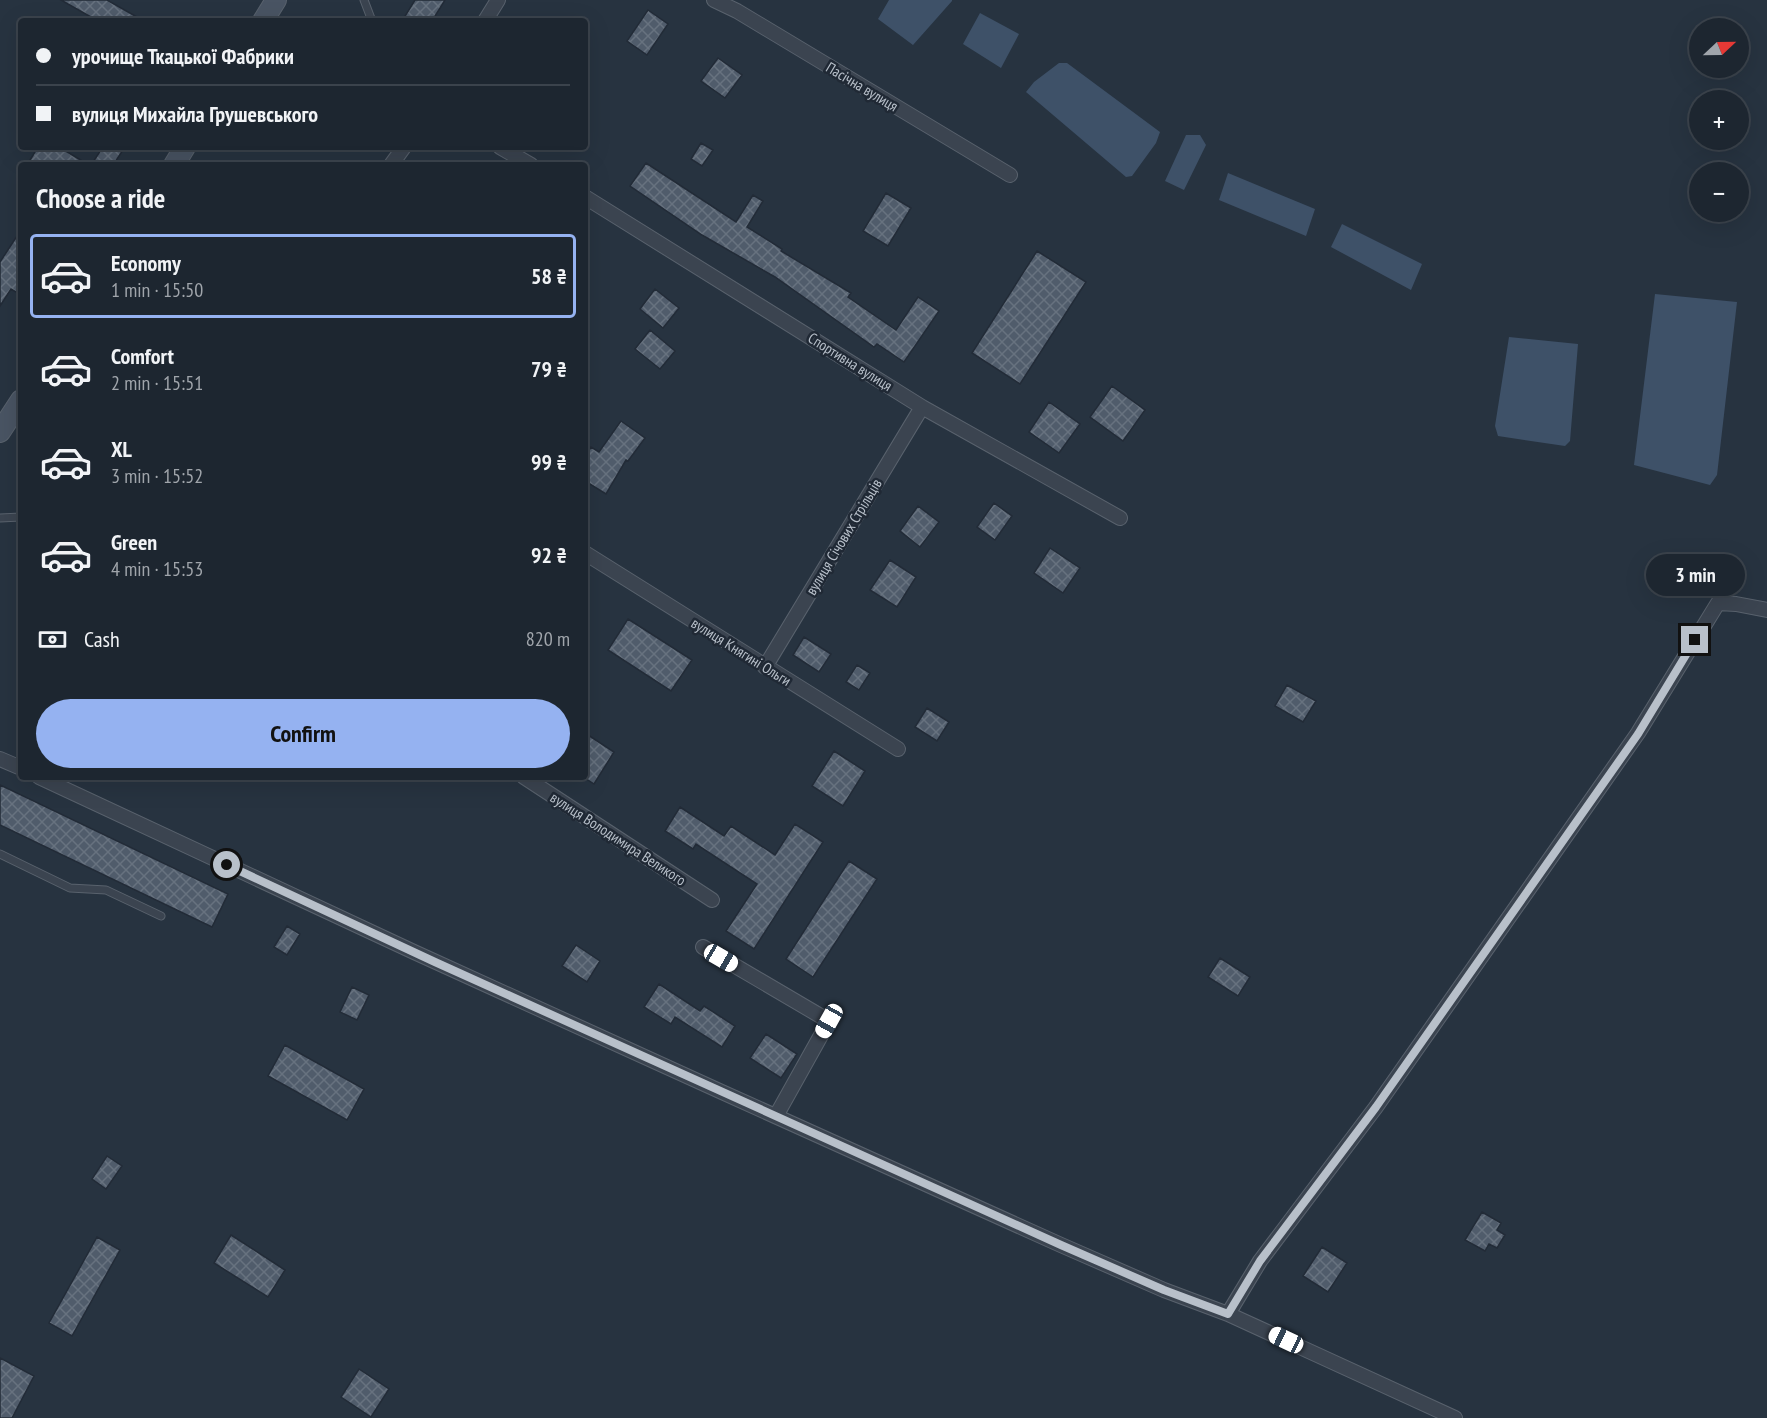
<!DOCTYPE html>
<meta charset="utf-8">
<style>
:root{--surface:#1d2630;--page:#252e38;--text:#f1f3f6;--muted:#a0a5ab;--line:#3b434c;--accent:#95b2f1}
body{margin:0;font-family:"PT Sans Narrow",sans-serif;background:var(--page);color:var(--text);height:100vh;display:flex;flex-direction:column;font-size:22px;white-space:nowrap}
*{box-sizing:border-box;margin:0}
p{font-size:20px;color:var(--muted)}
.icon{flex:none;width:33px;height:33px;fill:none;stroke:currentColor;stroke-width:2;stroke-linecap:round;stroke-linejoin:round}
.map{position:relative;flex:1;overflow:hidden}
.drawer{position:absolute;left:18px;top:162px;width:570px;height:618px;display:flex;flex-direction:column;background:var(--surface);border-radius:6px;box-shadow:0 6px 24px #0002,0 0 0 2px var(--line)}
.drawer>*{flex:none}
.guide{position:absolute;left:18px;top:18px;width:570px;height:132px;border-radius:6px;box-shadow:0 6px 24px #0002,0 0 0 2px var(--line);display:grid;align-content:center;height:132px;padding:0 18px;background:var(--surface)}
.needle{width:39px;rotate:68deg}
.buttons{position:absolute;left:1689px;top:18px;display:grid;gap:12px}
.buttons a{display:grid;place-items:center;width:60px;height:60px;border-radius:50%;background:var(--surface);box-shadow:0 6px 24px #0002,0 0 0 2px var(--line);font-size:30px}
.end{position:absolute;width:27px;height:27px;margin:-14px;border:8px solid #b8c0ca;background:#111;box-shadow:0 0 0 3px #111}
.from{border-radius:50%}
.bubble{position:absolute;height:42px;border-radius:21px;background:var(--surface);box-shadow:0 6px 24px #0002,0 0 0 2px var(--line);font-size:20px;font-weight:800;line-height:42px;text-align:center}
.car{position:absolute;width:18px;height:36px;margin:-18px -9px;border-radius:8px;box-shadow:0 0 4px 2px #0007;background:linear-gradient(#fff 24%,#345 0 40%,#fff 0 76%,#345 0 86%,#fff 0)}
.guide b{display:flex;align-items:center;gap:21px;height:57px;font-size:22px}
.guide b+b{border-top:2px solid var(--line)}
.guide i{width:15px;height:15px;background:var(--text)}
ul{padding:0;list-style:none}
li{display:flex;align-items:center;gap:18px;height:84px;margin:0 12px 9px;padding:0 6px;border:3px solid transparent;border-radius:6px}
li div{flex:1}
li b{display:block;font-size:22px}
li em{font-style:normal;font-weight:800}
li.on{border-color:var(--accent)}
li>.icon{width:54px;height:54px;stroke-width:1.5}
h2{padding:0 18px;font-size:27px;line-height:72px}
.pay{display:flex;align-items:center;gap:15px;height:66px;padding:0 18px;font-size:22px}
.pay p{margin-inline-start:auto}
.action{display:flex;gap:12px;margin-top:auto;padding:12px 18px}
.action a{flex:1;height:69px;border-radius:36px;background:var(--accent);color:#111;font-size:24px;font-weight:800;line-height:69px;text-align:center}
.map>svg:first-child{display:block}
.water{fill:#3e5168}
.building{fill:url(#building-cross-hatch);stroke:#222b37;stroke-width:1.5}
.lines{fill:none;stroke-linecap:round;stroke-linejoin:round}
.service-casing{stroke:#59626d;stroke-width:9}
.minor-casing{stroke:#59626d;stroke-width:16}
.secondary-casing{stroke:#59626d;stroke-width:22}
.service{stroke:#3b4450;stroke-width:7}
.minor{stroke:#3b4450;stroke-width:14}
.secondary{stroke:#495463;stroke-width:20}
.route{stroke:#b8c0ca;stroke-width:8}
.labels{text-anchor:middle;stroke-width:5;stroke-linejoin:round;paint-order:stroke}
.street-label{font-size:15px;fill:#b8c0ca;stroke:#202935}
</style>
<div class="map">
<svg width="1767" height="1418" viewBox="0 0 1767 1418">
<defs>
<pattern id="building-cross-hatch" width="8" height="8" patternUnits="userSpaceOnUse" patternTransform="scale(1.5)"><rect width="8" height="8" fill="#505c6b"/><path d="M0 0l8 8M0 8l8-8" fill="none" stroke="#67727f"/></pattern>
</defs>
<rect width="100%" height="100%" fill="#273340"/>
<!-- water -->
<path class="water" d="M 889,0 L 952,0 L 952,1 L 913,45 L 878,19 Z
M 980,13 L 1019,34 L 1001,68 L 963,44 Z
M 1059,63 L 1067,63 L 1160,132 L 1156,143 L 1132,176 L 1126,177 L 1026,92 L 1034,82 Z
M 1186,135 L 1200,135 L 1206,145 L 1184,190 L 1165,181 Z
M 1228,173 L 1315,209 L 1306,236 L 1219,200 Z
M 1342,224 L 1422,264 L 1411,290 L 1331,247 Z
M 1655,294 L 1737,302 L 1717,475 L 1710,485 L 1634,465 Z
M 1509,337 L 1578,344 L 1570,441 L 1565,446 L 1498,436 L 1495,426 Z"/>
<!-- building -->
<path class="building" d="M 61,0 L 107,0 L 144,21 L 98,21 Z
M 415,0 L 445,0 L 432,21 L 402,21 Z
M 648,10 L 668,24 L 647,55 L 627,41 Z
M 718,58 L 742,75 L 725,98 L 701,81 Z
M 701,143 L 713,150 L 702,166 L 691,159 Z
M 38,147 L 59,147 L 89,165 L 27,165 Z
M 103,147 L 125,147 L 113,165 L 91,165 Z
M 646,163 L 736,222 L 753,195 L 763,201 L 747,227 L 782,249 L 781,251 L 851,293 L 848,297 L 896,330 L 918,297 L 939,311 L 904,362 L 877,344 L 874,347 L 775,277 L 702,235 L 630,186 Z
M 886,193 L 911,208 L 888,246 L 863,231 Z
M 21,230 L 21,295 L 11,289 L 0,306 L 0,262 Z
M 1037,251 L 1086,282 L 1020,384 L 972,353 Z
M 655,289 L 679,308 L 663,328 L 640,309 Z
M 650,330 L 675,351 L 660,369 L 635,349 Z
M 1112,386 L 1145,410 L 1123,441 L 1090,417 Z
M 1049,402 L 1080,424 L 1059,453 L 1029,432 Z
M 621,421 L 645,438 L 628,461 L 626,460 L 606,494 L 585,481 L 585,458 L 591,447 L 599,452 Z
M 994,503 L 1012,516 L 995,540 L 977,527 Z
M 918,506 L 939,522 L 920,547 L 900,531 Z
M 1050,548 L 1080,568 L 1063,593 L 1034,573 Z
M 890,560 L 916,577 L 897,607 L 870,590 Z
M 628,619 L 692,660 L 671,691 L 608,650 Z
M 804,637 L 831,654 L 819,672 L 793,655 Z
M 857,665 L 870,673 L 859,690 L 846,682 Z
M 1287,685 L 1316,701 L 1303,722 L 1275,706 Z
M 927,708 L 949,722 L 937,741 L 915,727 Z
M 585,733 L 614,752 L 594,784 L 585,778 Z
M 834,751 L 865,771 L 843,806 L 812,786 Z
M 0,785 L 228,894 L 212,927 L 0,825 Z
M 680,807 L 724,836 L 731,826 L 775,855 L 795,824 L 823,842 L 754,949 L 726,931 L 757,884 L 696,844 L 693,849 L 665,831 Z
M 849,861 L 877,879 L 813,977 L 786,959 Z
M 287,926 L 300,934 L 287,955 L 274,947 Z
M 576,945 L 600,961 L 587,982 L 562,966 Z
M 1220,958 L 1250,977 L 1238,996 L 1208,977 Z
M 659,984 L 700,1011 L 704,1006 L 735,1026 L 722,1047 L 675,1017 L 671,1024 L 644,1007 Z
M 352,987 L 369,995 L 357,1020 L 340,1012 Z
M 766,1034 L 797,1054 L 781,1078 L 750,1058 Z
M 285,1045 L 364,1089 L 347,1120 L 268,1076 Z
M 107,1156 L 122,1166 L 106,1189 L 92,1179 Z
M 1482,1212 L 1501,1223 L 1497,1230 L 1505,1235 L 1497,1248 L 1489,1244 L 1485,1251 L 1465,1240 Z
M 231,1235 L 285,1270 L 268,1297 L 214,1263 Z
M 97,1237 L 120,1250 L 72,1336 L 49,1323 Z
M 1322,1247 L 1347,1263 L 1328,1292 L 1303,1276 Z
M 0,1358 L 34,1376 L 12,1418 L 0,1418 Z
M 359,1369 L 389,1389 L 371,1417 L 341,1397 Z"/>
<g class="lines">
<defs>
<path id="service" d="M 364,0 L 372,21
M 0,518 L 21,517
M 0,854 L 70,888 L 106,890 L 161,916"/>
<path id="minor" d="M 714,0 L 737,11 L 1010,175
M 485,21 L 498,0
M 500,147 L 531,165
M 391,165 L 404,147
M 585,197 L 922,407 L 1120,518
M 585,553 L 898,749
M 765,667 L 922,407
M 0,759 L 21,768
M 39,777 L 414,952 L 724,1093 L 1061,1245 L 1164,1290 L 1228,1314 L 1455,1418
M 524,777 L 712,900
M 703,947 L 829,1021 L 776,1116
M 1228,1314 L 1260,1261 L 1376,1107 L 1638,733 L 1718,603 L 1736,604 L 1767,610"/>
<path id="secondary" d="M 263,21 L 276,0
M 174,165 L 185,147
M 0,432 L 21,400"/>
</defs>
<!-- service casing -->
<use href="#service" class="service-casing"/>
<!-- minor casing -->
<use href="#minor" class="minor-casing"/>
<!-- secondary casing -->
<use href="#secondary" class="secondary-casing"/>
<!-- service -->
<use href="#service" class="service"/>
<!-- minor -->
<use href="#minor" class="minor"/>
<!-- secondary -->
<use href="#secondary" class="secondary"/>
</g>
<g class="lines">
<!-- route -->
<path class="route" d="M 227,865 L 435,962 L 1061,1245 L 1164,1290 L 1228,1314 L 1260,1261 L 1376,1107 L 1638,734 L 1695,640"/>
</g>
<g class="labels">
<!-- street labels -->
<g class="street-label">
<text transform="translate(862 87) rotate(31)" y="5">Пасічна вулиця</text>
<text transform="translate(850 362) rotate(32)" y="5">Спортивна вулиця</text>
<text transform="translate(844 537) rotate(-59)" y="5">вулиця Січових Стрільців</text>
<text transform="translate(741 652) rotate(32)" y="5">вулиця Княгині Ольги</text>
<text transform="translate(618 839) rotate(33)" y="5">вулиця Володимира Великого</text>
</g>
</g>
</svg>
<div class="buttons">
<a><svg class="needle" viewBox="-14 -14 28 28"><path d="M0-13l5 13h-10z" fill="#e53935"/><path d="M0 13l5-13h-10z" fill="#a0a5ab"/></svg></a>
<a>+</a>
<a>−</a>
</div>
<i class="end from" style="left:227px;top:865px"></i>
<i class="end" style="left:1695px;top:640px"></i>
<div class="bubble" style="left:1646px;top:554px;width:99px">3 min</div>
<i class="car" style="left:721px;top:958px;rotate:120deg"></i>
<i class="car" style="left:829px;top:1021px;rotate:209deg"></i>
<i class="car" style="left:1286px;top:1340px;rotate:295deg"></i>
<div class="guide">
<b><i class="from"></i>урочище Ткацької Фабрики</b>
<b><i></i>вулиця Михайла Грушевського</b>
</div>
<section class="drawer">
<h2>Choose a ride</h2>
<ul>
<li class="on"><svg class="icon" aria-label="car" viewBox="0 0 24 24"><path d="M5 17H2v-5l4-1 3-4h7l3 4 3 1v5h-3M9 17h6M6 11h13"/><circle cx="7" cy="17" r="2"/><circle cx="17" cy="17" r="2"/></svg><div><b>Economy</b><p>1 min · 15:50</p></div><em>58 ₴</em></li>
<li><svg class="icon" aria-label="car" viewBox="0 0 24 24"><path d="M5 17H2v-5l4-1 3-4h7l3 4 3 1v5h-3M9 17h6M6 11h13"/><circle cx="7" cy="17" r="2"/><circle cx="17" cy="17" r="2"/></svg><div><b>Comfort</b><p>2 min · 15:51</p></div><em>79 ₴</em></li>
<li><svg class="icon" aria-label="car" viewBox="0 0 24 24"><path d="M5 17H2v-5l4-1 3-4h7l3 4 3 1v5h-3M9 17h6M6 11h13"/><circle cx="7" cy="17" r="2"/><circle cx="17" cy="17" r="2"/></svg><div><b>XL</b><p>3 min · 15:52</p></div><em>99 ₴</em></li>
<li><svg class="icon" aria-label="car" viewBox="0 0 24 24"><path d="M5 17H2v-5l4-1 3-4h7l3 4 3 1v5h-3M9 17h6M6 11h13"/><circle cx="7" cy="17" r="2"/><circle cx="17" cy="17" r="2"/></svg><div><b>Green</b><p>4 min · 15:53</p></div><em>92 ₴</em></li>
</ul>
<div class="pay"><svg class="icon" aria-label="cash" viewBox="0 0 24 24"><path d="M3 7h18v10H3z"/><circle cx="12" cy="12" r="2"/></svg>Cash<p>820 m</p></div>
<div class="action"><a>Confirm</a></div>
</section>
</div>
